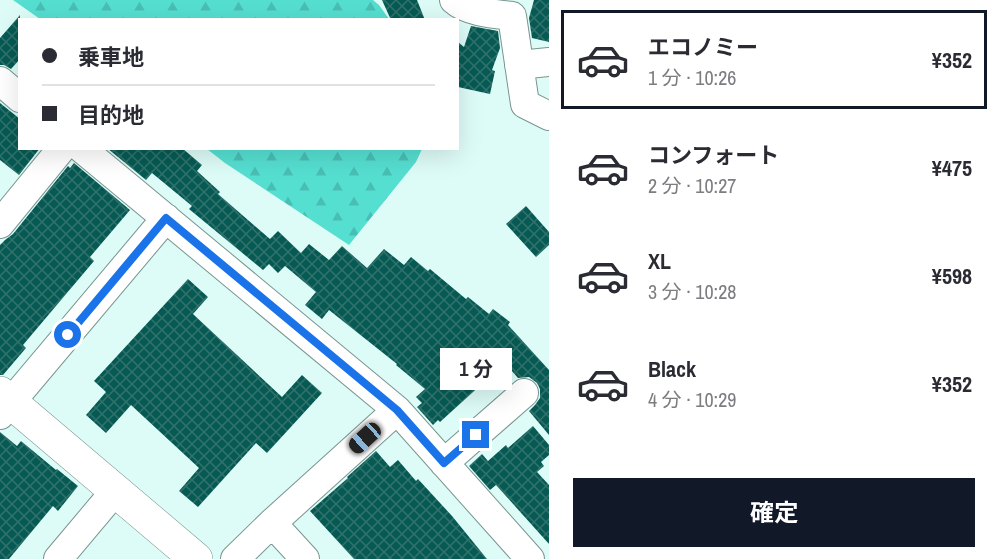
<!DOCTYPE html>
<html lang="ja">
<meta charset="utf-8">
<style>
:root{--surface:#fff;--page:#f2f2f3;--text:#2b2b33;--muted:#7c7c81;--line:#e1e1e2;--accent:#111827}
body{margin:0;font-family:"Archivo Narrow","Noto Sans JP",sans-serif;background:var(--page);color:var(--text);height:100vh;display:flex;flex-direction:column;font-size:22px;white-space:nowrap}
*{box-sizing:border-box;margin:0}
p{font-size:20px;color:var(--muted)}
.icon{flex:none;width:33px;height:33px;fill:none;stroke:currentColor;stroke-width:2;stroke-linecap:round;stroke-linejoin:round}
.map{position:relative;flex:1;overflow:hidden}
.details{display:flex;flex-direction:column;background:var(--surface);width:450px}
.details>*{flex:none}
.hud{position:absolute;left:18px;top:18px;width:441px;height:132px;border-radius:0px;box-shadow:0 6px 24px #0002;display:grid;align-content:center;height:132px;padding:0 24px;background:var(--surface)}
.end{position:absolute;width:27px;height:27px;margin:-14px;border:8px solid #1a73e8;background:#fff;box-shadow:0 0 0 3px #fff}
.from{border-radius:50%}
.bubble{position:absolute;height:42px;border-radius:0px;background:var(--surface);box-shadow:0 6px 24px #0002;font-size:20px;font-weight:700;line-height:42px;text-align:center}
.car{position:absolute;width:18px;height:36px;margin:-18px -9px;border-radius:8px;box-shadow:0 0 4px 2px #0007;background:linear-gradient(#222 24%,#8ab4d8 0 40%,#222 0 76%,#8ab4d8 0 86%,#222 0)}
.hud b{display:flex;align-items:center;gap:21px;height:57px;font-size:22px}
.hud b+b{border-top:2px solid var(--line)}
.hud i{width:15px;height:15px;background:var(--text)}
ul{padding:10px 0 0;list-style:none}
li{display:flex;align-items:center;gap:18px;height:99px;margin:0 12px 9px;padding:0 12px;border:3px solid transparent;border-radius:0px}
li div{flex:1}
li b{display:block;font-size:22px}
li em{font-style:normal;font-weight:700}
li.on{border-color:var(--accent)}
li>.icon{width:54px;height:54px;stroke-width:1.5}
.primary-button{display:flex;gap:12px;margin-top:auto;padding:12px 24px}
.primary-button a{flex:1;height:69px;border-radius:0px;background:var(--accent);color:#fff;font-size:24px;font-weight:700;line-height:69px;text-align:center}
main{display:flex;flex:1;min-height:0}
.map>svg:first-child{display:block}
.forest{fill:url(#forest-firs)}
.building{fill:url(#building-cross-hatch)}
.lines{fill:none;stroke-linecap:round;stroke-linejoin:round}
.minor-casing{stroke:#799590;stroke-width:30}
.tertiary-casing{stroke:#799590;stroke-width:34}
.minor{stroke:#fff;stroke-width:28}
.tertiary{stroke:#fff;stroke-width:33}
.route{stroke:#1a73e8;stroke-width:8}
</style>
<main>
<div class="map">
<svg width="549" height="559" viewBox="0 0 549 559">
<defs>
<pattern id="forest-firs" width="22" height="20" patternUnits="userSpaceOnUse" patternTransform="scale(1.5)"><rect width="22" height="20" fill="#55dfd1"/><path d="M5 1l3.5 6h-7zM16 11l3.5 6h-7z" fill="#49bfb3"/></pattern>
<pattern id="building-cross-hatch" width="8" height="8" patternUnits="userSpaceOnUse" patternTransform="scale(1.5)"><rect width="8" height="8" fill="#065a53"/><path d="M0 0l8 8M0 8l8-8" fill="none" stroke="#32726c"/></pattern>
</defs>
<rect width="100%" height="100%" fill="#ddfbf7"/>
<!-- forest -->
<path class="forest" d="M 13,0 L 373,0 L 379,5 L 389,19 L 40,19 Z
M 207,149 L 422,149 L 416,162 L 349,245 L 225,163 Z"/>
<!-- building -->
<path class="building" d="M 382,0 L 417,0 L 425,20 L 391,20 Z
M 534,0 L 549,0 L 549,42 L 532,38 L 529,18 Z
M 20,15 L 20,59 L 11,69 L 4,65 L 0,65 L 0,38 Z
M 471,26 L 498,31 L 500,48 L 492,70 L 495,71 L 490,94 L 458,87 L 458,42 L 464,47 Z
M 0,103 L 20,119 L 20,148 L 40,148 L 19,175 L 0,160 Z
M 107,148 L 182,148 L 202,165 L 197,171 L 220,192 L 218,194 L 270,239 L 278,231 L 301,253 L 309,244 L 329,260 L 342,246 L 367,268 L 384,249 L 404,265 L 411,257 L 428,271 L 430,269 L 466,299 L 468,297 L 489,314 L 493,309 L 510,322 L 508,325 L 549,370 L 549,435 L 529,411 L 535,405 L 540,398 L 540,389 L 537,383 L 529,377 L 518,378 L 505,363 L 440,422 L 438,420 L 433,425 L 417,407 L 422,403 L 416,397 L 425,389 L 396,365 L 397,364 L 329,310 L 322,319 L 305,305 L 316,292 L 285,266 L 278,273 L 269,264 L 263,270 L 189,209 L 192,206 L 152,173 L 146,180 Z
M 74,163 L 130,210 L 90,257 L 94,261 L 23,345 L 26,348 L 3,375 L 0,375 L 0,245 L 5,240 L 13,234 L 68,166 L 70,168 Z
M 526,206 L 549,232 L 549,245 L 536,257 L 506,224 Z
M 188,279 L 208,297 L 193,314 L 282,397 L 302,375 L 322,393 L 267,453 L 256,443 L 198,507 L 179,491 L 199,468 L 131,405 L 106,433 L 86,415 L 106,392 L 94,381 Z
M 533,426 L 549,445 L 549,455 L 541,462 L 544,466 L 537,472 L 549,485 L 549,544 L 496,485 L 490,490 L 469,466 L 482,454 L 488,461 L 506,445 L 508,448 Z
M 0,432 L 17,446 L 21,441 L 56,470 L 57,469 L 78,486 L 58,511 L 53,506 L 9,559 L 0,559 Z
M 376,451 L 390,467 L 398,460 L 416,481 L 418,479 L 452,516 L 487,559 L 354,559 L 310,511 L 348,478 L 347,477 Z"/>
<g class="lines">
<defs>
<path id="minor" d="M 454,0 C 467,12 495,14 512,16 L 525,104 L 549,116
M 519,65 L 549,62
M 0,81 L 20,98
M 81,148 L 397,410 L 272,523 L 235,559
M 0,224 L 62,148
M 397,410 L 530,559
M 0,415 L 166,218
M 444,463 L 524,393
M 272,523 L 305,559
M 58,559 L 116,490"/>
<path id="tertiary" d="M 0,393 L 196,559"/>
</defs>
<!-- minor casing -->
<use href="#minor" class="minor-casing"/>
<!-- tertiary casing -->
<use href="#tertiary" class="tertiary-casing"/>
<!-- minor -->
<use href="#minor" class="minor"/>
<!-- tertiary -->
<use href="#tertiary" class="tertiary"/>
</g>
<g class="lines">
<!-- route -->
<path class="route" d="M 68,335 L 166,218 L 397,410 L 444,463 L 476,435"/>
</g>
</svg>
<i class="end from" style="left:68px;top:335px"></i>
<i class="end" style="left:476px;top:435px"></i>
<div class="bubble" style="left:440px;top:348px;width:72px">1 分</div>
<i class="car" style="left:365px;top:438px;rotate:228deg"></i>
<div class="hud">
<b><i class="from"></i>乗車地</b>
<b><i></i>目的地</b>
</div>
</div>
<section class="details">
<ul>
<li class="on"><svg class="icon" aria-label="car" viewBox="0 0 24 24"><path d="M5 17H2v-5l4-1 3-4h7l3 4 3 1v5h-3M9 17h6M6 11h13"/><circle cx="7" cy="17" r="2"/><circle cx="17" cy="17" r="2"/></svg><div><b>エコノミー</b><p>1 分 · 10:26</p></div><em>¥352</em></li>
<li><svg class="icon" aria-label="car" viewBox="0 0 24 24"><path d="M5 17H2v-5l4-1 3-4h7l3 4 3 1v5h-3M9 17h6M6 11h13"/><circle cx="7" cy="17" r="2"/><circle cx="17" cy="17" r="2"/></svg><div><b>コンフォート</b><p>2 分 · 10:27</p></div><em>¥475</em></li>
<li><svg class="icon" aria-label="car" viewBox="0 0 24 24"><path d="M5 17H2v-5l4-1 3-4h7l3 4 3 1v5h-3M9 17h6M6 11h13"/><circle cx="7" cy="17" r="2"/><circle cx="17" cy="17" r="2"/></svg><div><b>XL</b><p>3 分 · 10:28</p></div><em>¥598</em></li>
<li><svg class="icon" aria-label="car" viewBox="0 0 24 24"><path d="M5 17H2v-5l4-1 3-4h7l3 4 3 1v5h-3M9 17h6M6 11h13"/><circle cx="7" cy="17" r="2"/><circle cx="17" cy="17" r="2"/></svg><div><b>Black</b><p>4 分 · 10:29</p></div><em>¥352</em></li>
</ul>
<div class="primary-button"><a>確定</a></div>
</section>
</main>
